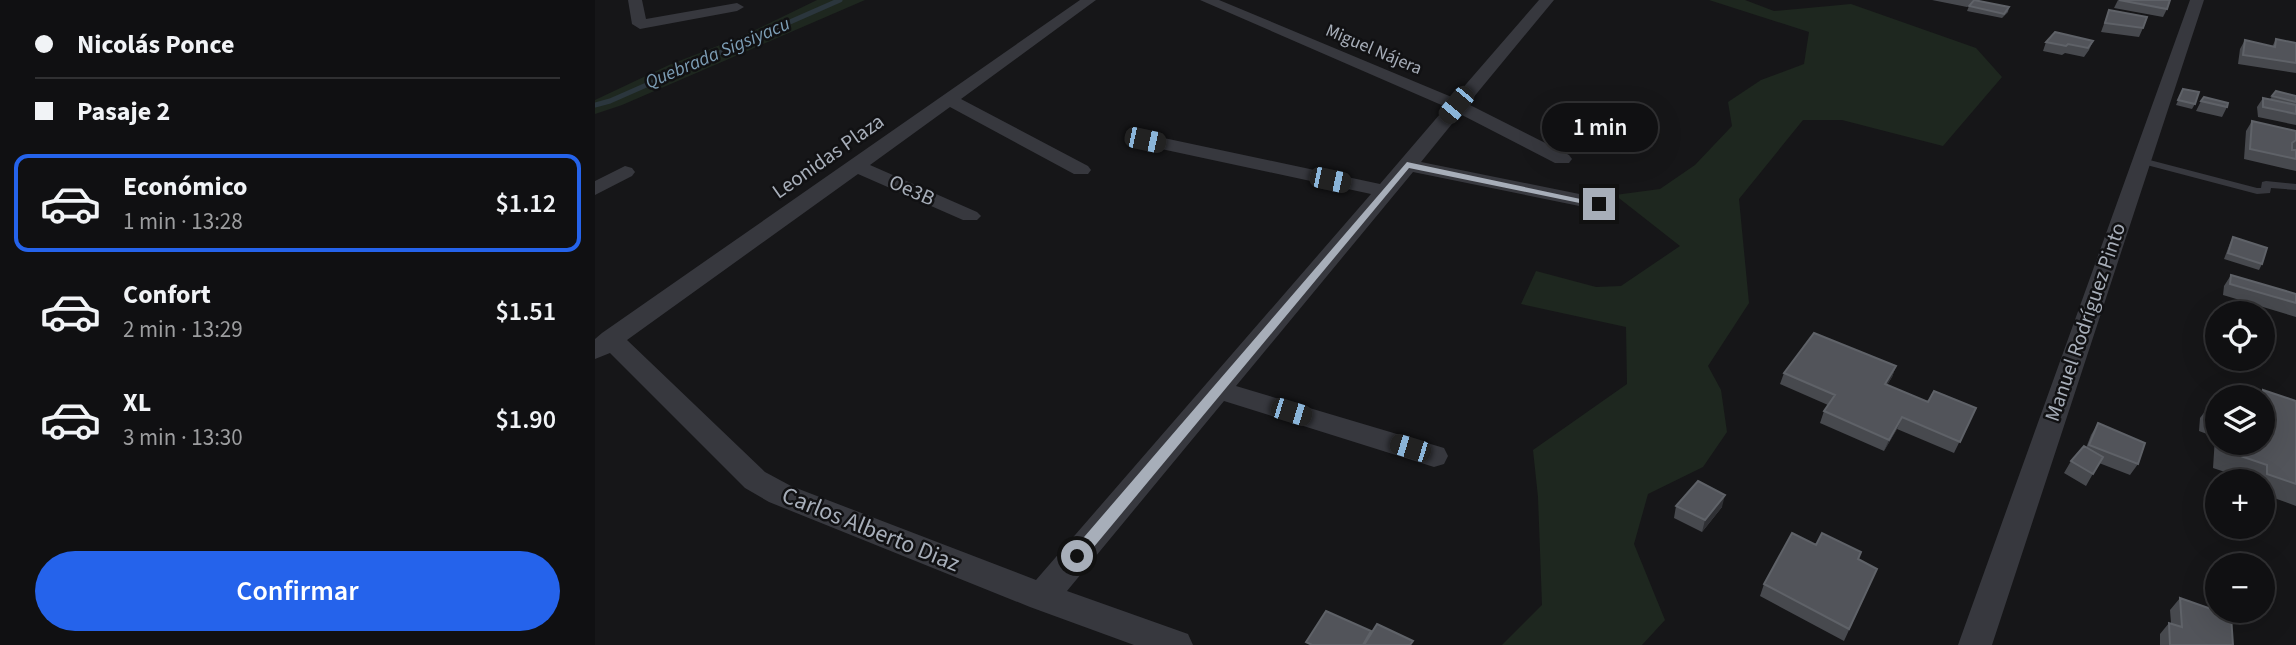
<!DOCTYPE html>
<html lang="es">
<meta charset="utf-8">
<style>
:root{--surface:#101012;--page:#19191b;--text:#f1f3f6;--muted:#9c9d9f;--line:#303032;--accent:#2563eb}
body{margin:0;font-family:"Source Sans 3",sans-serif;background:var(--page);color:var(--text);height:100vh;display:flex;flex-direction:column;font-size:26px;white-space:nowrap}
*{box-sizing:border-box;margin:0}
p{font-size:23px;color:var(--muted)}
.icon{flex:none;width:38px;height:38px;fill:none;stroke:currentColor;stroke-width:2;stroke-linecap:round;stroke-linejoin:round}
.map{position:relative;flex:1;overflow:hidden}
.side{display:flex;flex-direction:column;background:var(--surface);width:595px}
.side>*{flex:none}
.banner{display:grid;align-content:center;height:154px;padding:0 35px;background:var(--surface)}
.controls{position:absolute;left:1610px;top:301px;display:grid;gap:14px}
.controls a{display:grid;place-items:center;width:70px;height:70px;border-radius:50%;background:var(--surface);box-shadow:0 7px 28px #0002,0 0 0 2px var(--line);font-size:35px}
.end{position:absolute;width:32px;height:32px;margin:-16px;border:9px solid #a7aeb9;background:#111;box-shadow:0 0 0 4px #111}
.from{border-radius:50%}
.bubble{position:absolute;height:49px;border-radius:24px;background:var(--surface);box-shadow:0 7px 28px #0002,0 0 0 2px var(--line);font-size:23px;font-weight:600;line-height:49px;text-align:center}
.car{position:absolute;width:21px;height:42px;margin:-21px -10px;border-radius:9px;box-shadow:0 0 5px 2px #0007;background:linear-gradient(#222 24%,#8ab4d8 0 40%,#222 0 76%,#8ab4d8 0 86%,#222 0)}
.banner b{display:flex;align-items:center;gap:24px;height:66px;font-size:26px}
.banner b+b{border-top:2px solid var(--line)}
.banner i{width:18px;height:18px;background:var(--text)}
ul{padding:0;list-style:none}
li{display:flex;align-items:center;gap:21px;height:98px;margin:0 14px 10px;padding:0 21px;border:4px solid transparent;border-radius:14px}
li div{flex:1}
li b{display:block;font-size:26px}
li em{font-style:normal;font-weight:600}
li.selected{border-color:var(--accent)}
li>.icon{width:63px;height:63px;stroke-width:1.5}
.cta{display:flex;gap:14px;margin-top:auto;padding:14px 35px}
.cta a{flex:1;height:80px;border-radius:42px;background:var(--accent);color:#fff;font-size:28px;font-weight:600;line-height:80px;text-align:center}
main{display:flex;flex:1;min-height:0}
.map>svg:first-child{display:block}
.green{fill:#1e271f}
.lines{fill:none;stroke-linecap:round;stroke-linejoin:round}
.stream{stroke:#2b363d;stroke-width:5}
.lane{fill:#37383e;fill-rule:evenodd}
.street{fill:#37383e;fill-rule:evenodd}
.wall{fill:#47494e}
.shaded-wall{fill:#2f3034}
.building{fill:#52545a;stroke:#5f6268;stroke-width:2}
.route{fill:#a7aeb9}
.labels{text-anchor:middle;stroke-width:5;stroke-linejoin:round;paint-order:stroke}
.far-street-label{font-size:18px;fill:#a7aeb9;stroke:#111113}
.far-water-label{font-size:19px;font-style:italic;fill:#7d9eb6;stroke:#111113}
.street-label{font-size:21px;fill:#a7aeb9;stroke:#111113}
.near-street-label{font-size:24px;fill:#a7aeb9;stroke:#111113}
</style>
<main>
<section class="side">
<div class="banner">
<b><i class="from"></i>Nicolás Ponce</b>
<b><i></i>Pasaje 2</b>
</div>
<ul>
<li class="selected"><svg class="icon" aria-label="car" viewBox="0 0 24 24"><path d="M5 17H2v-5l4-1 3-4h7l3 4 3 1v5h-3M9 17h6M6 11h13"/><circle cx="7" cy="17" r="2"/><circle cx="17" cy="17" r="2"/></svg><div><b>Económico</b><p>1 min · 13:28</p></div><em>$1.12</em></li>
<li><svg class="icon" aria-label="car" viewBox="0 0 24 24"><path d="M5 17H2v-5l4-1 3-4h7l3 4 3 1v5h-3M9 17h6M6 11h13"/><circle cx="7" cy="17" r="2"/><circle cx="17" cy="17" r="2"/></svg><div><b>Confort</b><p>2 min · 13:29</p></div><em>$1.51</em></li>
<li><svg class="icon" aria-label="car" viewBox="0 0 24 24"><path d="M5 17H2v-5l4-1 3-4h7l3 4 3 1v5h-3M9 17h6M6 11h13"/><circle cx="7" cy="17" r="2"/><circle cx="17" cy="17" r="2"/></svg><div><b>XL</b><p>3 min · 13:30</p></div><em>$1.90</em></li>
</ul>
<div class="cta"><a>Confirmar</a></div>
</section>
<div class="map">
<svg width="1701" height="645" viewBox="0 0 1701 645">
<rect width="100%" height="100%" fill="#161618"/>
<!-- green -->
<path class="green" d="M 222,0 L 270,0 L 27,105 L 0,114 L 0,100 L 74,65 L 148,36 Z
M 1114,0 L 1150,0 L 1179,11 L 1256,4 L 1381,48 L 1407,77 L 1348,146 L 1247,120 L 1208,120 L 1144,199 L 1154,303 L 1113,366 L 1126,390 L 1132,432 L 1108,467 L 1053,494 L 1039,544 L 1070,620 L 1047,645 L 907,645 L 947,605 L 943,497 L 938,450 L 1032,384 L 1031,327 L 926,304 L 941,271 L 1001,287 L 1026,286 L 1085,246 L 1020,195 L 1065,189 L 1100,165 L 1137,126 L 1133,102 L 1166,80 L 1209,64 L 1214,32 Z"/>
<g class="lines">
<!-- stream -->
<path class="stream" d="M 0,105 L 15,101 L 245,0"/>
<!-- lane -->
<path class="lane" d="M 1547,158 L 1662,188 L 1666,188 L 1667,182 L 1671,181 L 1701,184 L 1701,190 L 1676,188 L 1675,193 L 1662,194 L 1544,163 L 1544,159 Z"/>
<!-- street -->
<path class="street" d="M 33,0 L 47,0 L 51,19 L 142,3 L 149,7 L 142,11 L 45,29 L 37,24 Z
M 485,0 L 501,0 L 366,99 L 493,166 L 496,170 L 493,174 L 479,174 L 355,107 L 275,165 L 382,212 L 386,216 L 382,220 L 368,220 L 263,174 L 32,340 L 170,472 L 196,486 L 441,580 L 776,194 L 543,144 L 541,140 L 543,136 L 550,134 L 785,184 L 851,107 L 605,0 L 624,0 L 859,98 L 944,0 L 959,0 L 873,104 L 974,155 L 977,159 L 974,163 L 960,163 L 865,114 L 826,162 L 1004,198 L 1011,200 L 1014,204 L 1011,208 L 1004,210 L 818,172 L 641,386 L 849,448 L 853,456 L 849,464 L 839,467 L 629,401 L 472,591 L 593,634 L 598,645 L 539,645 L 435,607 L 174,502 L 150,488 L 15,353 L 0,359 L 0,339 L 7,333 Z
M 1595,0 L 1609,0 L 1397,645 L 1363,645 Z
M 30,166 L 37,168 L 40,172 L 37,176 L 0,195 L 0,181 Z"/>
</g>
<!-- wall -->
<path class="wall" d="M 1337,0 L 1378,0 L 1372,7 Z
M 1523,0 L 1572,9 L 1568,17 L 1519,8 Z
M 1374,6 L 1414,7 L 1413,12 L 1407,18 L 1372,11 Z
M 1514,10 L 1548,28 L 1544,37 L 1506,32 Z
M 1681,39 L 1701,43 L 1701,73 L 1643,64 L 1645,49 L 1650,40 L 1677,47 Z
M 1498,41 L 1494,50 L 1489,57 L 1470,53 L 1467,55 L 1448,51 L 1451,42 Z
M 1588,89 L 1600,104 L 1597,109 L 1581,105 Z
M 1681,91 L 1701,96 L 1701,125 L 1663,117 L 1662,107 L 1668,98 L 1675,99 Z
M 1606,101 L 1632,107 L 1627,117 L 1601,111 Z
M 1657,121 L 1701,131 L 1701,171 L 1649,159 L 1651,131 Z
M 1638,237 L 1667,264 L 1664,270 L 1629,259 L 1635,243 Z
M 1636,275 L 1701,294 L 1701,317 L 1628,295 L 1629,286 Z
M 1301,366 L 1297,377 L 1292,385 L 1333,402 L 1381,408 L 1359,453 L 1302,429 L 1289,451 L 1225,423 L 1229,411 L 1233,405 L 1185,384 L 1189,373 Z
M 1668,390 L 1701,401 L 1701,506 L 1668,494 L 1668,481 L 1657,481 L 1618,468 L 1620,437 L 1604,431 L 1605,418 L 1617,402 L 1622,404 L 1622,443 L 1668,443 L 1668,397 L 1663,397 Z
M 1503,423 L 1543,464 L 1535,475 L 1504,463 L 1491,486 L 1469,473 L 1476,461 L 1491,448 L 1496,435 Z
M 1081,506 L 1127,507 L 1107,532 L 1079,518 Z
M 1221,545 L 1263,560 L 1282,569 L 1249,641 L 1165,596 L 1169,584 Z
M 1585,598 L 1638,645 L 1565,645 L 1565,634 L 1574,623 L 1576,623 L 1575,610 Z"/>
<!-- shaded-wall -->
<path class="shaded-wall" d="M 1301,366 L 1297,377 L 1285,396 L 1290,384 Z
M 1307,417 L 1302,429 L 1289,451 L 1294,440 Z
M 1130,495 L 1127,507 L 1107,532 L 1110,520 Z"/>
<!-- building -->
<path class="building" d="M 1379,0 L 1414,7 L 1409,14 L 1374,6 Z
M 1524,0 L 1575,0 L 1572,9 Z
M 1514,10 L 1552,17 L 1548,28 L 1510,23 Z
M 1460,32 L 1498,41 L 1493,48 L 1473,44 L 1471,46 L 1451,42 Z
M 1681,39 L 1701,43 L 1701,63 L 1648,55 L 1650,40 L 1680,47 Z
M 1588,89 L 1604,92 L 1600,104 L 1583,100 Z
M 1681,91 L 1701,96 L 1701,102 L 1677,96 Z
M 1609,97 L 1633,103 L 1632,107 L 1606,101 Z
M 1668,98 L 1701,105 L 1701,114 L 1668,107 Z
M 1657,121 L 1701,131 L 1701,140 L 1697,143 L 1697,150 L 1701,150 L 1701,159 L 1655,149 Z
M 1638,237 L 1672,248 L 1667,264 L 1633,253 Z
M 1636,275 L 1701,294 L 1701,303 L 1635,284 Z
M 1219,333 L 1301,366 L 1290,384 L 1333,402 L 1339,391 L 1381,408 L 1365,442 L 1307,417 L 1294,440 L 1229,411 L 1240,395 L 1189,373 Z
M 1668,390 L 1701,401 L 1701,484 L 1672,474 L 1672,465 L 1631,451 L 1631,443 L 1668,443 Z
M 1638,393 L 1652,397 L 1638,397 Z
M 1617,402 L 1622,404 L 1622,417 L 1616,415 Z
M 1503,423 L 1550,443 L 1543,464 L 1494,445 Z
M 1489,446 L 1508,457 L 1498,474 L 1476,461 Z
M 1103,481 L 1130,495 L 1110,520 L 1081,506 Z
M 1197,533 L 1221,545 L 1227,533 L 1266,552 L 1263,559 L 1282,569 L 1254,629 L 1169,584 Z
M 1585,598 L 1636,616 L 1638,645 L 1575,645 L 1574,623 L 1587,627 Z
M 731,611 L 776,631 L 768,645 L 717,645 L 711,642 Z
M 782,624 L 818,641 L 815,645 L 769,645 Z"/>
<!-- route -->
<path class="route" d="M 812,162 L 1009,204 L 1004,207 L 814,168 L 488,560 L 477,560 L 475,556 L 477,551 Z"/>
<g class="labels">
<!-- far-street labels -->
<g class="far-street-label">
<text transform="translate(779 49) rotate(23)" y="6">Miguel Nájera</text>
</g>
<!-- far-water labels -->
<g class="far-water-label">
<text transform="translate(122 52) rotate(-23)" y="7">Quebrada Sigsiyacu</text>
</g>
<!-- street labels -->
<g class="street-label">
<text transform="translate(233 156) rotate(-35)" y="7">Leonidas Plaza</text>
<text transform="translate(317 190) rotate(24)" y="7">Oe3B</text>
<text transform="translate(1490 322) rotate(-71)" y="7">Manuel Rodríguez Pinto</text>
</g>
<!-- near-street labels -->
<g class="near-street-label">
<text transform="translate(276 529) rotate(22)" y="8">Carlos Alberto Diaz</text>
</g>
</g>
</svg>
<div class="controls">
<a><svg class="icon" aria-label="locate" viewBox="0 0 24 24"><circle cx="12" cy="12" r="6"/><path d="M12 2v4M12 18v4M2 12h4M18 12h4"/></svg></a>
<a><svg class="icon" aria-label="layers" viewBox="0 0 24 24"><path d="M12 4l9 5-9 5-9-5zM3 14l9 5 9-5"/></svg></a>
<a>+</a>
<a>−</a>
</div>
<i class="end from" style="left:482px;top:556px"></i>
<i class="end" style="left:1004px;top:204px"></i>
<div class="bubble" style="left:947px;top:103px;width:116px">1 min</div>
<i class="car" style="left:861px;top:105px;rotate:220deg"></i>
<i class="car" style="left:550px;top:140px;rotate:102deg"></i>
<i class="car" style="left:735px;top:180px;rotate:102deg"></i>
<i class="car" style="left:696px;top:412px;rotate:107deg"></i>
<i class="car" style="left:815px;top:448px;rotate:287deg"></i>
</div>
</main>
